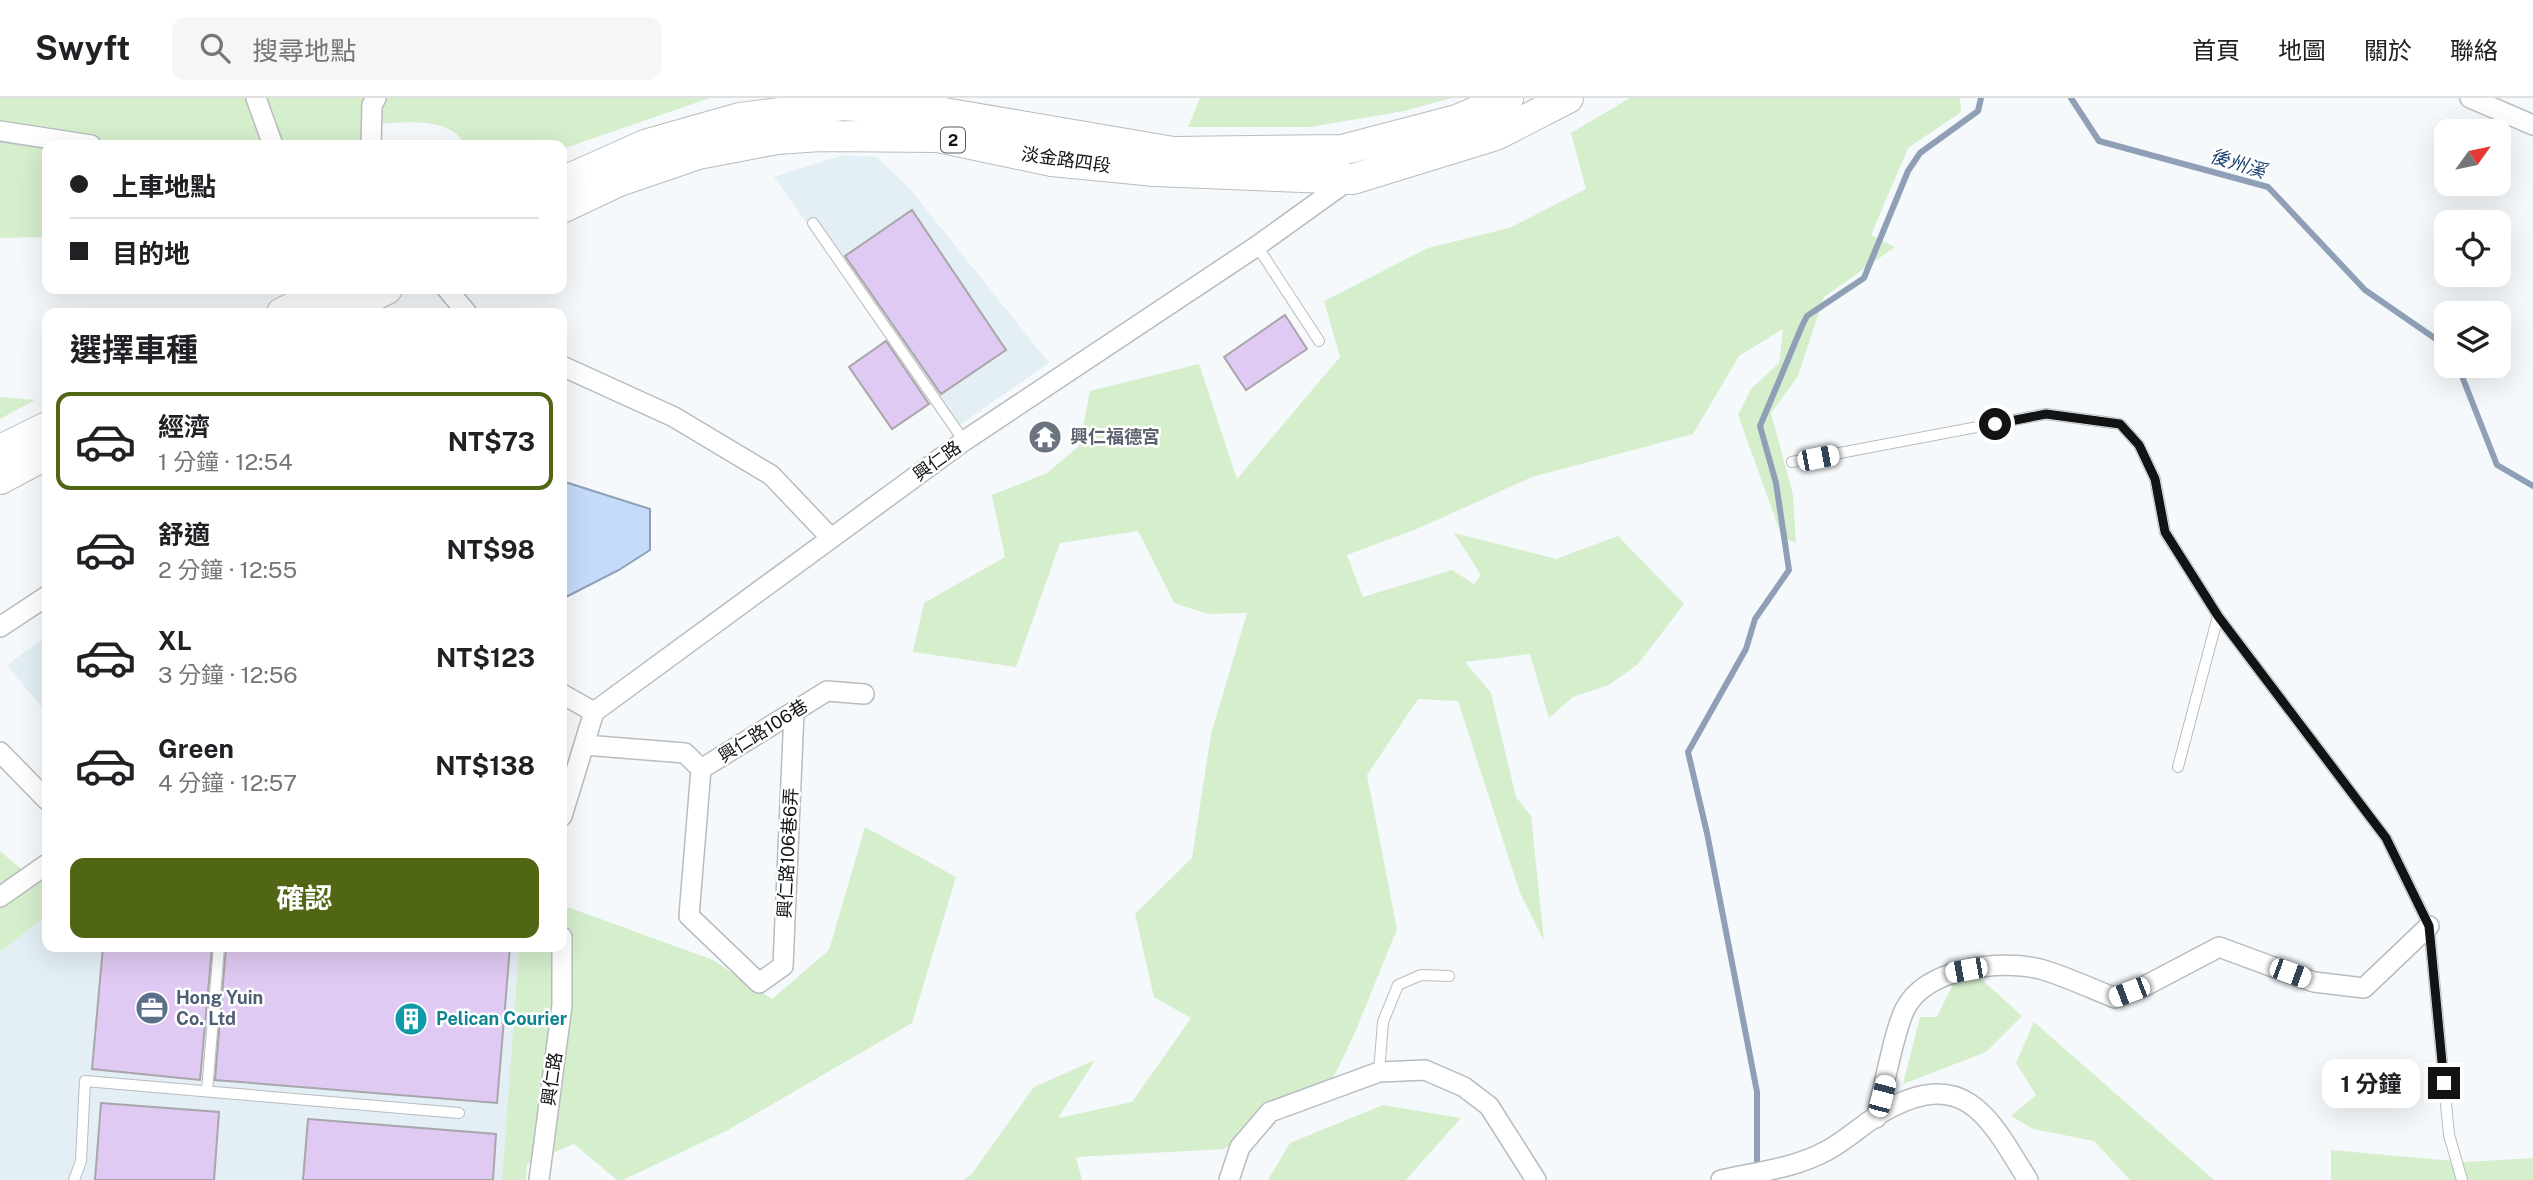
<!DOCTYPE html>
<html lang="zh-TW">
<meta charset="utf-8">
<style>
:root{--surface:#fff;--page:#f6f6f6;--text:#202124;--muted:#757577;--line:#e0e0e0;--accent:#506614}
body{margin:0;font-family:"Public Sans","Noto Sans TC",sans-serif;background:var(--page);color:var(--text);height:100vh;display:flex;flex-direction:column;font-size:26px;white-space:nowrap}
*{box-sizing:border-box;margin:0}
p{font-size:23px;color:var(--muted)}
.icon{flex:none;width:38px;height:38px;fill:none;stroke:currentColor;stroke-width:2;stroke-linecap:round;stroke-linejoin:round}
.map{position:relative;flex:1;overflow:hidden}
.sheet{position:absolute;left:42px;top:210px;width:525px;height:644px;display:flex;flex-direction:column;background:var(--surface);border-radius:14px;box-shadow:0 7px 28px #0002}
.sheet>*{flex:none}
.banner{position:absolute;left:42px;top:42px;width:525px;height:154px;border-radius:14px;box-shadow:0 7px 28px #0002;display:grid;align-content:center;height:154px;padding:0 28px;background:var(--surface)}
.needle{width:46px;rotate:57deg}
.tools{position:absolute;left:2434px;top:21px;display:grid;gap:14px}
.tools a{display:grid;place-items:center;width:77px;height:77px;border-radius:14px;background:var(--surface);box-shadow:0 7px 28px #0002;font-size:35px}
.end{position:absolute;width:32px;height:32px;margin:-16px;border:9px solid #111314;background:#fff;box-shadow:0 0 0 4px #fff}
.from{border-radius:50%}
.bubble{position:absolute;height:49px;border-radius:14px;background:var(--surface);box-shadow:0 7px 28px #0002;font-size:23px;font-weight:700;line-height:49px;text-align:center}
.car{position:absolute;width:21px;height:42px;margin:-21px -10px;border-radius:9px;box-shadow:0 0 5px 2px #0007;background:linear-gradient(#fff 24%,#345 0 40%,#fff 0 76%,#345 0 86%,#fff 0)}
.banner b{display:flex;align-items:center;gap:24px;height:66px;font-size:26px}
.banner b+b{border-top:2px solid var(--line)}
.banner i{width:18px;height:18px;background:var(--text)}
ul{padding:0;list-style:none}
li{display:flex;align-items:center;gap:21px;height:98px;margin:0 14px 10px;padding:0 14px;border:4px solid transparent;border-radius:14px}
li div{flex:1}
li b{display:block;font-size:26px}
li em{font-style:normal;font-weight:700}
li.on{border-color:var(--accent)}
li>.icon{width:63px;height:63px;stroke-width:1.5}
h2{padding:0 28px;font-size:32px;line-height:84px}
.primary-button{display:flex;gap:14px;margin-top:auto;padding:14px 28px}
.primary-button a{flex:1;height:80px;border-radius:14px;background:var(--accent);color:#fff;font-size:28px;font-weight:700;line-height:80px;text-align:center}
header{display:flex;align-items:center;gap:42px;box-sizing:border-box;height:98px;padding:0 35px;background:var(--surface);border-bottom:2px solid var(--line)}
header strong{font-size:33px}
nav{display:flex;gap:38px;margin-inline-start:auto;font-size:24px}
.search{width:490px;height:63px;background:var(--page);display:flex;align-items:center;gap:18px;box-sizing:border-box;padding:0 24px;border-radius:14px;color:var(--muted);font-size:26px}
.map>svg:first-child{display:block}
.built{fill:#e3eef5}
.green{fill:#d5eecc}
.water{fill:#c5dbfa;stroke:#8f9fb5;stroke-width:2}
.lines{fill:none;stroke-linecap:round;stroke-linejoin:round}
.stream{stroke:#8f9fb5;stroke-width:6}
.building{fill:#e0c9f2;stroke:#a8a6a9;stroke-width:2}
.lane-casing{stroke:#b8bcbf;stroke-width:12}
.street-casing{stroke:#b8bcbf;stroke-width:22}
.primary-casing{stroke:#b8bcbf;stroke-width:32}
.lane{stroke:#fff;stroke-width:10}
.street{stroke:#fff;stroke-width:19}
.primary{stroke:#fff;stroke-width:30}
.route{stroke:#111314;stroke-width:9}
.labels{text-anchor:middle;stroke-width:5;stroke-linejoin:round;paint-order:stroke}
.shield{fill:#fff;stroke:#585a5a;stroke-width:2}
.shield-label{font-size:16px;font-weight:bold;fill:#111314}
.street-label{font-size:18px;fill:#111314;stroke:#fff}
.worship-label{font-size:18px;font-weight:bold;fill:#5b616d;stroke:#fff;text-anchor:start}
.service-label{font-size:18px;font-weight:bold;fill:#4e5e75;stroke:#fff;text-anchor:start}
.culture-label{font-size:18px;font-weight:bold;fill:#0d838f;stroke:#fff;text-anchor:start}
.water-label{font-size:19px;font-style:italic;fill:#1e4372;stroke:#fff}
</style>
<header>
<strong>Swyft</strong>
<div class="search"><svg class="icon" aria-label="search" viewBox="0 0 24 24"><circle cx="10" cy="10" r="6"/><path d="M15 15l6 6"/></svg>搜尋地點</div>
<nav><a>首頁</a><a>地圖</a><a>關於</a><a>聯絡</a></nav>
</header>
<div class="map">
<svg width="2533" height="1082" viewBox="0 0 2533 1082">
<rect width="100%" height="100%" fill="#f5f9fc"/>
<!-- built -->
<path class="built" d="M 843,57 L 877,59 L 910,91 L 1049,265 L 954,331 L 774,79 Z
M 47,538 L 47,616 L 7,567 Z
M 47,817 L 47,849 L 519,849 L 502,1082 L 0,1082 L 0,854 Z"/>
<!-- green -->
<path class="green" d="M 0,0 L 710,0 L 562,51 L 562,47 L 466,47 C 447,15 399,26 367,26 L 368,47 L 47,47 L 47,139 L 0,140 Z
M 1200,0 L 1451,0 L 1404,13 L 1310,29 L 1188,29 Z
M 1630,0 L 1960,0 L 1961,14 L 1908,50 L 1871,137 L 1895,149 L 1824,199 L 1798,278 L 1771,315 L 1793,397 L 1796,445 L 1782,439 L 1738,317 L 1751,291 L 1779,265 L 1783,231 L 1739,258 L 1693,336 L 1532,379 L 1419,430 L 1347,457 L 1363,499 L 1452,472 L 1474,486 L 1481,477 L 1454,435 L 1556,461 L 1618,438 L 1684,506 L 1638,566 L 1609,587 L 1573,599 L 1549,620 L 1530,556 L 1465,564 L 1491,595 L 1516,699 L 1531,718 L 1544,843 L 1520,795 L 1458,603 L 1418,601 L 1367,677 L 1397,831 L 1354,937 L 1333,980 L 1224,1051 L 1076,1059 L 1082,1082 L 963,1082 L 971,1077 L 1034,989 L 1095,962 L 1058,1020 L 1132,1004 L 1191,920 L 1154,899 L 1135,816 L 1192,760 L 1211,636 L 1247,515 L 1208,516 L 1174,505 L 1138,433 L 1060,445 L 1016,569 L 913,554 L 924,505 L 1005,459 L 992,397 L 1047,375 L 1079,348 L 1090,293 L 1199,266 L 1237,381 L 1340,259 L 1324,203 L 1428,150 L 1509,130 L 1586,91 L 1571,35 Z
M 0,299 L 35,302 L 0,321 Z
M 865,729 L 956,779 L 912,925 L 728,1032 L 623,1082 L 617,1082 L 574,1046 L 527,1066 L 526,1082 L 502,1082 L 519,849 L 562,849 L 562,807 L 713,862 L 772,901 L 829,852 Z
M 0,753 L 33,781 L 47,772 L 47,817 L 0,854 Z
M 1979,879 L 2022,918 L 1986,954 L 1903,986 L 1920,919 L 1937,919 L 1954,884 Z
M 2034,924 L 2214,1082 L 2130,1082 L 2094,1043 L 2033,1031 L 2011,1018 L 2036,997 L 2016,965 Z
M 1383,1007 L 1461,1020 L 1406,1082 L 1268,1082 L 1290,1045 Z
M 2331,1052 L 2465,1064 L 2533,1060 L 2533,1082 L 2331,1082 Z"/>
<!-- water -->
<path class="water" d="M 562,383 L 650,411 L 650,452 L 619,472 L 562,501 Z"/>
<g class="lines">
<!-- stream -->
<path class="stream" d="M 2071,0 L 2099,43 L 2268,89 L 2365,192 L 2446,248
M 2458,268 L 2497,367 L 2533,388
M 1757,1073 L 1757,994 L 1707,735 L 1688,654 L 1746,551 L 1755,521 L 1789,472 L 1776,385 L 1760,328 L 1802,228 L 1807,218 L 1864,180 L 1908,73 L 1920,55 L 1978,13 L 1981,0"/>
</g>
<!-- building -->
<path class="building" d="M 912,112 L 1006,252 L 941,296 L 845,158 Z
M 1285,217 L 1307,251 L 1246,292 L 1224,259 Z
M 886,243 L 929,306 L 892,331 L 849,269 Z
M 103,849 L 212,849 L 200,982 L 92,971 Z
M 226,849 L 510,849 L 497,1005 L 215,982 Z
M 101,1005 L 219,1014 L 214,1082 L 95,1082 Z
M 308,1021 L 496,1036 L 493,1082 L 303,1082 Z"/>
<g class="lines">
<defs>
<path id="lane" d="M 813,125 L 964,343
M 1257,148 L 1319,243
M 1792,364 L 2046,316 L 2120,326 L 2139,347 L 2155,381 L 2165,434 L 2218,518 L 2386,740 L 2429,828 L 2449,1037 L 2462,1082
M 2178,669 L 2218,518
M 1379,974 L 1383,924 L 1398,887 L 1421,877 L 1449,878
M 207,993 L 219,849
M 74,1082 L 81,1063 L 85,983 L 459,1015"/>
<path id="street" d="M 256,0 L 273,47
M 2470,0 L 2533,27
M 0,33 L 91,47
M 371,47 L 372,7 L 376,0
M 447,191 L 467,215
M 562,268 L 674,319 L 771,377 L 830,439
M 0,529 L 47,498
M 562,596 L 594,614
M 584,647 L 685,655 L 701,671 L 827,593 L 864,596
M 0,654 L 47,702
M 701,671 L 689,818 L 759,885 L 783,868 L 794,614
M 562,718 L 594,614 L 964,343 L 1257,148 L 1353,79
M 0,799 L 47,766
M 1876,1020 C 1884,991 1893,936 1905,911 C 1926,870 1999,861 2040,871 C 2065,878 2090,890 2115,900 L 2143,889 L 2219,849 L 2314,884 L 2364,890 L 2429,828
M 539,1082 L 562,907 L 562,839
M 1229,1082 L 1240,1049 L 1270,1014 L 1379,974 L 1425,972 L 1464,989 L 1489,1008 L 1536,1082
M 1721,1082 C 1757,1074 1796,1070 1828,1052 C 1850,1040 1868,1021 1890,1010 C 1968,969 1992,1025 2028,1082"/>
<path id="primary" d="M 562,84 L 645,47 L 740,20 L 843,7 L 944,15 L 1173,54 L 1342,52 L 1457,22 L 1508,0
M 562,110 L 619,83 L 698,56 L 777,41 L 821,38 L 938,39 L 1052,63 L 1155,73 L 1353,81 L 1496,37 L 1568,0
M 282,215 L 330,191
M 337,215 L 387,191
M 0,352 L 47,329
M 0,381 L 47,356"/>
</defs>
<!-- lane casing -->
<use href="#lane" class="lane-casing"/>
<!-- street casing -->
<use href="#street" class="street-casing"/>
<!-- primary casing -->
<use href="#primary" class="primary-casing"/>
<!-- lane -->
<use href="#lane" class="lane"/>
<!-- street -->
<use href="#street" class="street"/>
<!-- primary -->
<use href="#primary" class="primary"/>
</g>
<g class="lines">
<!-- route -->
<path class="route" d="M 1995,326 L 2046,316 L 2120,326 L 2139,347 L 2155,381 L 2165,434 L 2218,518 L 2386,740 L 2429,828 L 2444,985"/>
</g>
<!-- icons -->
<defs>
<symbol id="temple-disc" viewBox="-11 -11 22 22"><circle r="9.5" fill="#6b7280" stroke="#fff"/><path d="M0-6L5-2H3V0L6.5 2.5H4V6H1.5V3h-3V6H-4V2.5H-6.5L-3 0V-2H-5Z" fill="#fff"/></symbol>
<symbol id="office-disc" viewBox="-11 -11 22 22"><circle r="9.5" fill="#5c6f8a" stroke="#fff"/><path d="M-6-3h4V-5.5h4V-3h4V5H-6ZM-1-4.5V-3h2v-1.5ZM-6 0V1H6V0Z" fill="#fff"/></symbol>
<symbol id="building-disc" viewBox="-11 -11 22 22"><circle r="9.5" fill="#0f9aa8" stroke="#fff"/><path d="M-4-6H4V6H1V3H-1V6H-4ZM-2.5-4.3h1.7v1.8h-1.7ZM.8-4.3h1.7v1.8H.8ZM-2.5-1h1.7V.8h-1.7ZM.8-1h1.7V.8H.8Z" fill="#fff"/></symbol>
</defs>
<g fill-rule="evenodd">
<use href="#temple-disc" x="1026" y="320" width="38" height="38"/>
<use href="#office-disc" x="133" y="891" width="38" height="38"/>
<use href="#building-disc" x="392" y="902" width="38" height="38"/>
</g>
<g class="labels">
<!-- shield labels -->
<rect class="shield" x="941" y="29.5" width="24" height="25" rx="5"/>
<g class="shield-label">
<text x="953" y="48">2</text>
</g>
<!-- street labels -->
<g class="street-label">
<text transform="translate(1066 62) rotate(8)" y="6">淡金路四段</text>
<text transform="translate(937 363) rotate(-36)" y="6">興仁路</text>
<text transform="translate(763 633) rotate(-32)" y="6">興仁路106巷</text>
<text transform="translate(788 755) rotate(-87)" y="6">興仁路106巷6弄</text>
<text transform="translate(552 981) rotate(-82)" y="6">興仁路</text>
</g>
<!-- worship labels -->
<g class="worship-label">
<text x="1070" y="345">興仁福德宮</text>
</g>
<!-- service labels -->
<g class="service-label">
<text x="176" y="906">Hong Yuin<tspan x="176" dy="21">Co. Ltd</tspan></text>
</g>
<!-- culture labels -->
<g class="culture-label">
<text x="436" y="927">Pelican Courier</text>
</g>
<!-- water labels -->
<g class="water-label">
<text transform="translate(2238 65) rotate(17)" y="7">後州溪</text>
</g>
</g>
</svg>
<div class="tools">
<a><svg class="needle" viewBox="-14 -14 28 28"><path d="M0-13l5 13h-10z" fill="#e53935"/><path d="M0 13l5-13h-10z" fill="#757577"/></svg></a>
<a><svg class="icon" aria-label="locate" viewBox="0 0 24 24"><circle cx="12" cy="12" r="6"/><path d="M12 2v4M12 18v4M2 12h4M18 12h4"/></svg></a>
<a><svg class="icon" aria-label="layers" viewBox="0 0 24 24"><path d="M12 4l9 5-9 5-9-5zM3 14l9 5 9-5"/></svg></a>
</div>
<i class="end from" style="left:1995px;top:326px"></i>
<i class="end" style="left:2444px;top:985px"></i>
<div class="bubble" style="left:2322px;top:961px;width:98px">1 分鐘</div>
<i class="car" style="left:1818px;top:360px;rotate:79deg"></i>
<i class="car" style="left:1966px;top:872px;rotate:260deg"></i>
<i class="car" style="left:2290px;top:875px;rotate:110deg"></i>
<i class="car" style="left:2129px;top:894px;rotate:249deg"></i>
<i class="car" style="left:1882px;top:998px;rotate:15deg"></i>
<div class="banner">
<b><i class="from"></i>上車地點</b>
<b><i></i>目的地</b>
</div>
<section class="sheet">
<h2>選擇車種</h2>
<ul>
<li class="on"><svg class="icon" aria-label="car" viewBox="0 0 24 24"><path d="M5 17H2v-5l4-1 3-4h7l3 4 3 1v5h-3M9 17h6M6 11h13"/><circle cx="7" cy="17" r="2"/><circle cx="17" cy="17" r="2"/></svg><div><b>經濟</b><p>1 分鐘 · 12:54</p></div><em>NT$73</em></li>
<li><svg class="icon" aria-label="car" viewBox="0 0 24 24"><path d="M5 17H2v-5l4-1 3-4h7l3 4 3 1v5h-3M9 17h6M6 11h13"/><circle cx="7" cy="17" r="2"/><circle cx="17" cy="17" r="2"/></svg><div><b>舒適</b><p>2 分鐘 · 12:55</p></div><em>NT$98</em></li>
<li><svg class="icon" aria-label="car" viewBox="0 0 24 24"><path d="M5 17H2v-5l4-1 3-4h7l3 4 3 1v5h-3M9 17h6M6 11h13"/><circle cx="7" cy="17" r="2"/><circle cx="17" cy="17" r="2"/></svg><div><b>XL</b><p>3 分鐘 · 12:56</p></div><em>NT$123</em></li>
<li><svg class="icon" aria-label="car" viewBox="0 0 24 24"><path d="M5 17H2v-5l4-1 3-4h7l3 4 3 1v5h-3M9 17h6M6 11h13"/><circle cx="7" cy="17" r="2"/><circle cx="17" cy="17" r="2"/></svg><div><b>Green</b><p>4 分鐘 · 12:57</p></div><em>NT$138</em></li>
</ul>
<div class="primary-button"><a>確認</a></div>
</section>
</div>
